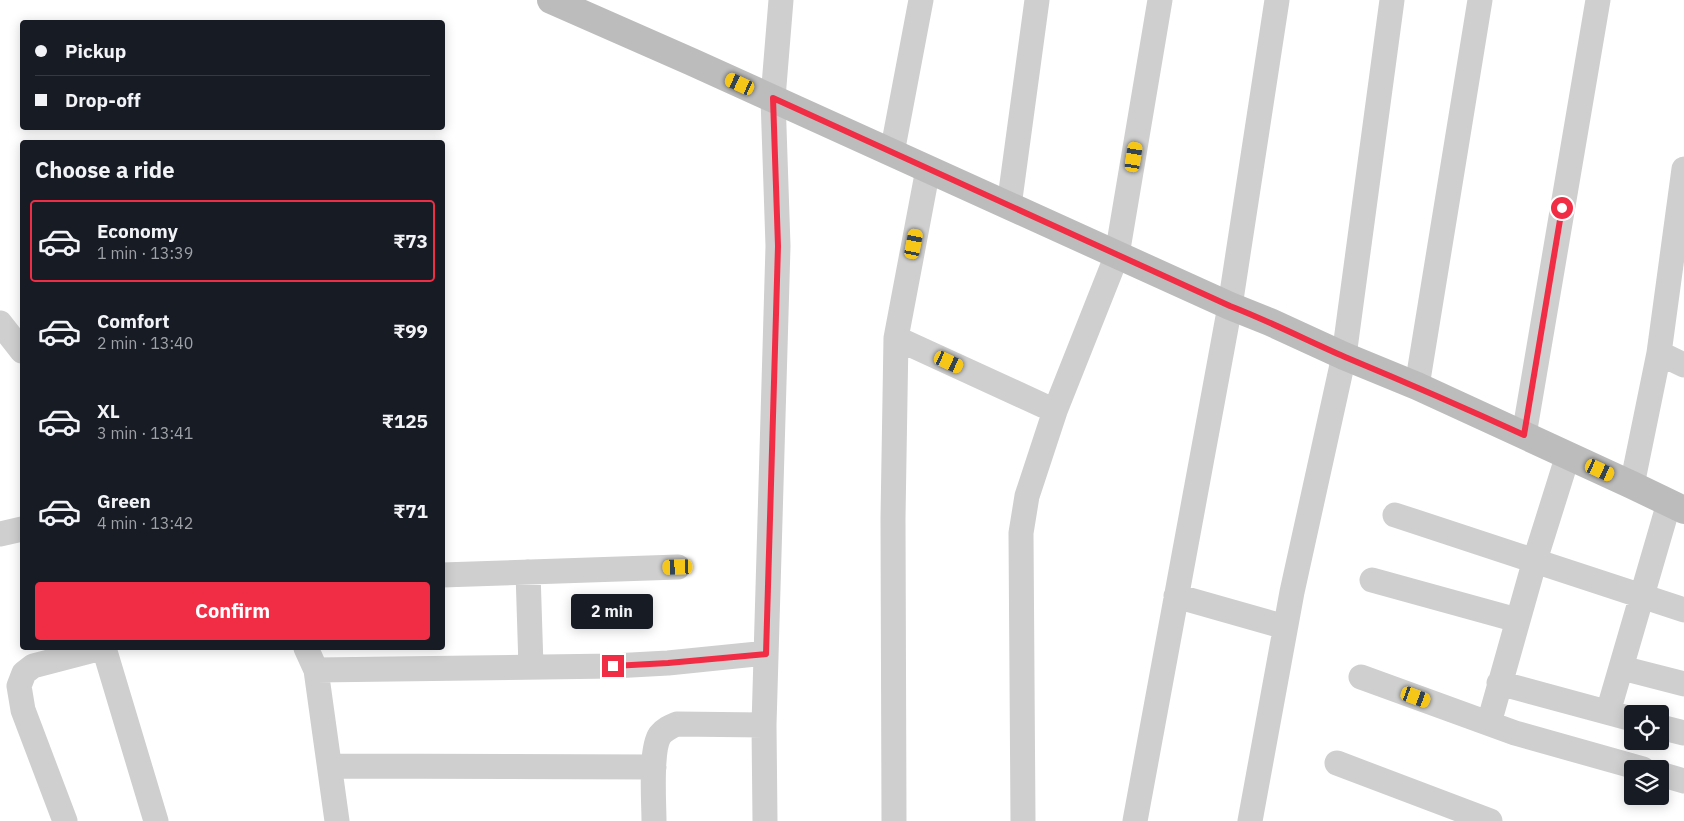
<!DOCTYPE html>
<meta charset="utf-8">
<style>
:root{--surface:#171b24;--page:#242831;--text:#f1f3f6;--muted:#9ea1a6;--line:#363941;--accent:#f02d45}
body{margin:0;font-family:"IBM Plex Sans",sans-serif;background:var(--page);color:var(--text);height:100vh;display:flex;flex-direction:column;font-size:19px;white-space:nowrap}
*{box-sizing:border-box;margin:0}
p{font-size:16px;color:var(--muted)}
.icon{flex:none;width:28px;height:28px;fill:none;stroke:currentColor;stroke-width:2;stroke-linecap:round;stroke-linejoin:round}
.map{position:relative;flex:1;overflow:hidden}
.sheet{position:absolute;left:20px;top:140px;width:425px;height:510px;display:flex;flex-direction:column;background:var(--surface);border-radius:5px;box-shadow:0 2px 12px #0003}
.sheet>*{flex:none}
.banner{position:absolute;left:20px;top:20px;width:425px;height:110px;border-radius:5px;box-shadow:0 2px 12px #0003;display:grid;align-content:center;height:110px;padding:0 15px;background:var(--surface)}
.tools{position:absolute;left:1624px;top:705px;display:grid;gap:10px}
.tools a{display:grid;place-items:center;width:45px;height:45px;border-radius:5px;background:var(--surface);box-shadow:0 2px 12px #0003;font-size:25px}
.end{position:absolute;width:22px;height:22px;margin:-11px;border:6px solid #f02d45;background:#fff;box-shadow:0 0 0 2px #fff}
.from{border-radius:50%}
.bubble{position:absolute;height:35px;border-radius:5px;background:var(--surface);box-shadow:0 2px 12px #0003;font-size:16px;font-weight:700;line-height:35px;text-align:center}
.car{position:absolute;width:15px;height:30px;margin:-15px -8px;border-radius:6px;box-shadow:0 0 4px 1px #0007;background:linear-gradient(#f5c518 24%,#345 0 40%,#f5c518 0 76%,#345 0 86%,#f5c518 0)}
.banner b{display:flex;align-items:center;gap:18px;height:48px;font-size:19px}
.banner b+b{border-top:1px solid var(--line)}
.banner i{width:12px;height:12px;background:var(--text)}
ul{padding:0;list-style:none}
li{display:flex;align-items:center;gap:15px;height:82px;margin:0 10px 8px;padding:0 5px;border:2px solid transparent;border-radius:5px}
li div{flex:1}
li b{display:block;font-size:19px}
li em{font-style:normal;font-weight:700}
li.selected{border-color:var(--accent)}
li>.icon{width:45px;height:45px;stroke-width:1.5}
h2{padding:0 15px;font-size:22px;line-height:60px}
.primary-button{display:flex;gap:10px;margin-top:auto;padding:10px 15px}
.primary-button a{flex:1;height:58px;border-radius:5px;background:var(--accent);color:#fff;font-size:20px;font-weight:700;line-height:58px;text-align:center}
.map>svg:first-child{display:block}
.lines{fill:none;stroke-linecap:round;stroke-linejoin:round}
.minor{stroke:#cfcfcf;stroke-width:25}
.secondary{stroke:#bcbcbc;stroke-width:28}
.route{stroke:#f02d45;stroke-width:6}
</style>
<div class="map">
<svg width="1684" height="821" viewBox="0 0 1684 821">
<rect width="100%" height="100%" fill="#fff"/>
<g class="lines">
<!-- minor -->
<path class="minor" d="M 892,153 L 921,0
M 1009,206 L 1037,0
M 0,323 L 22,351
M 896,338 L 1055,411
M 1659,353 L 1684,365
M 1417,386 L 1480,0
M 1524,435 L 1598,0
M 1632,485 L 1659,353 L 1684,169
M 1395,515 L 1684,610
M 0,534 L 22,529
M 528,572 L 531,667
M 442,575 L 678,567
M 1372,580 L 1517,620
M 1176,596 L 1285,627
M 104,648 L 156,821
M 306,648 L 316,670 L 337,821
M 1622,668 L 1684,684
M 316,670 L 613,666 L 668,663 L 766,653
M 1361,677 L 1515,733 L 1643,769
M 1499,683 L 1632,719
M 1608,712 L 1669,503
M 1489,723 L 1535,560 L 1568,455
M 1660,727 L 1684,733
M 1337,763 L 1490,821
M 330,766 L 654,767
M 1660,774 L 1684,781
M 65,821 L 23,710 L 19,686 L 24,673 L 33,666 L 102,648
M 654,821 C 654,802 650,750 660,735 C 665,729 670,727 677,724 L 764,725
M 765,821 L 764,725 L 778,246 L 773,98 L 781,0
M 894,821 L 893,518 L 896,338 L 928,169
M 1023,821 L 1021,533 L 1027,496 L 1055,411 L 1117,255 L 1160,0
M 1135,821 L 1230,306 L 1277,0
M 1250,821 L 1292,592 L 1344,356 L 1392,0"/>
<!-- secondary -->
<path class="secondary" d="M 551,0 L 692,62 L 1230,306 L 1270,322 L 1344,356 L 1417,386 L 1632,485 L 1684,510"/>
</g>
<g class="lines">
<!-- route -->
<path class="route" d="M 613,666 L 668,663 L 766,654 L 778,246 L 773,98 L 1230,306 C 1269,321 1306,340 1345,357 C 1405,382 1465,408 1524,435 L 1562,208"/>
</g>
</svg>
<div class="tools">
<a><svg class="icon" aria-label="locate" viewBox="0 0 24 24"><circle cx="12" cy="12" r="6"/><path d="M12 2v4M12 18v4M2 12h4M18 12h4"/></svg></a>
<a><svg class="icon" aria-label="layers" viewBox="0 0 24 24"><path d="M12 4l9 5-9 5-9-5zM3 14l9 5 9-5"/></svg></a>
</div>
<i class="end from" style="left:1562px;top:208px"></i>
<i class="end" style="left:613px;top:666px"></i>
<div class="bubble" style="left:571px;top:594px;width:82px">2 min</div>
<i class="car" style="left:740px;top:84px;rotate:295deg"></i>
<i class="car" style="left:1134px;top:157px;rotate:9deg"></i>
<i class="car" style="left:914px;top:244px;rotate:11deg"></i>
<i class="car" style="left:949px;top:362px;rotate:115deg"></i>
<i class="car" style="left:1600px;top:470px;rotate:115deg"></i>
<i class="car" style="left:678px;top:567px;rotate:268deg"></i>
<i class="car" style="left:1416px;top:697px;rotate:110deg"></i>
<div class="banner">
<b><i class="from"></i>Pickup</b>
<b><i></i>Drop-off</b>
</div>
<section class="sheet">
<h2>Choose a ride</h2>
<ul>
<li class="selected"><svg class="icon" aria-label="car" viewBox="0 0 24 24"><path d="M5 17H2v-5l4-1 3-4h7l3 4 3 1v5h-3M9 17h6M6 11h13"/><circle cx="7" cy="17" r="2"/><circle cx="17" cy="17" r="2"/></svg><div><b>Economy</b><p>1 min · 13:39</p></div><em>₹73</em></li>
<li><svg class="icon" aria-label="car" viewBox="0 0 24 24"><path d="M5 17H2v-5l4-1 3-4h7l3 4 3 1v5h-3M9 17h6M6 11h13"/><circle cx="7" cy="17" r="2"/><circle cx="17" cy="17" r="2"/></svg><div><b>Comfort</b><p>2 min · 13:40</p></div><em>₹99</em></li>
<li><svg class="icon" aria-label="car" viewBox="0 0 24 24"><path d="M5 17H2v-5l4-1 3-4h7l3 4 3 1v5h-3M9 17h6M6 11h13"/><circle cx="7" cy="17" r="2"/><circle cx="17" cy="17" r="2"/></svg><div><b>XL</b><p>3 min · 13:41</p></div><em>₹125</em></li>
<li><svg class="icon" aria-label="car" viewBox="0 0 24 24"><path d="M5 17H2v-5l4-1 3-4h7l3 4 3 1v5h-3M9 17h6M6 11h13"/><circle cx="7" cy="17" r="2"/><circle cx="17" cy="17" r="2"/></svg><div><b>Green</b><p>4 min · 13:42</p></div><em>₹71</em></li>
</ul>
<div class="primary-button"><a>Confirm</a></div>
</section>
</div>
